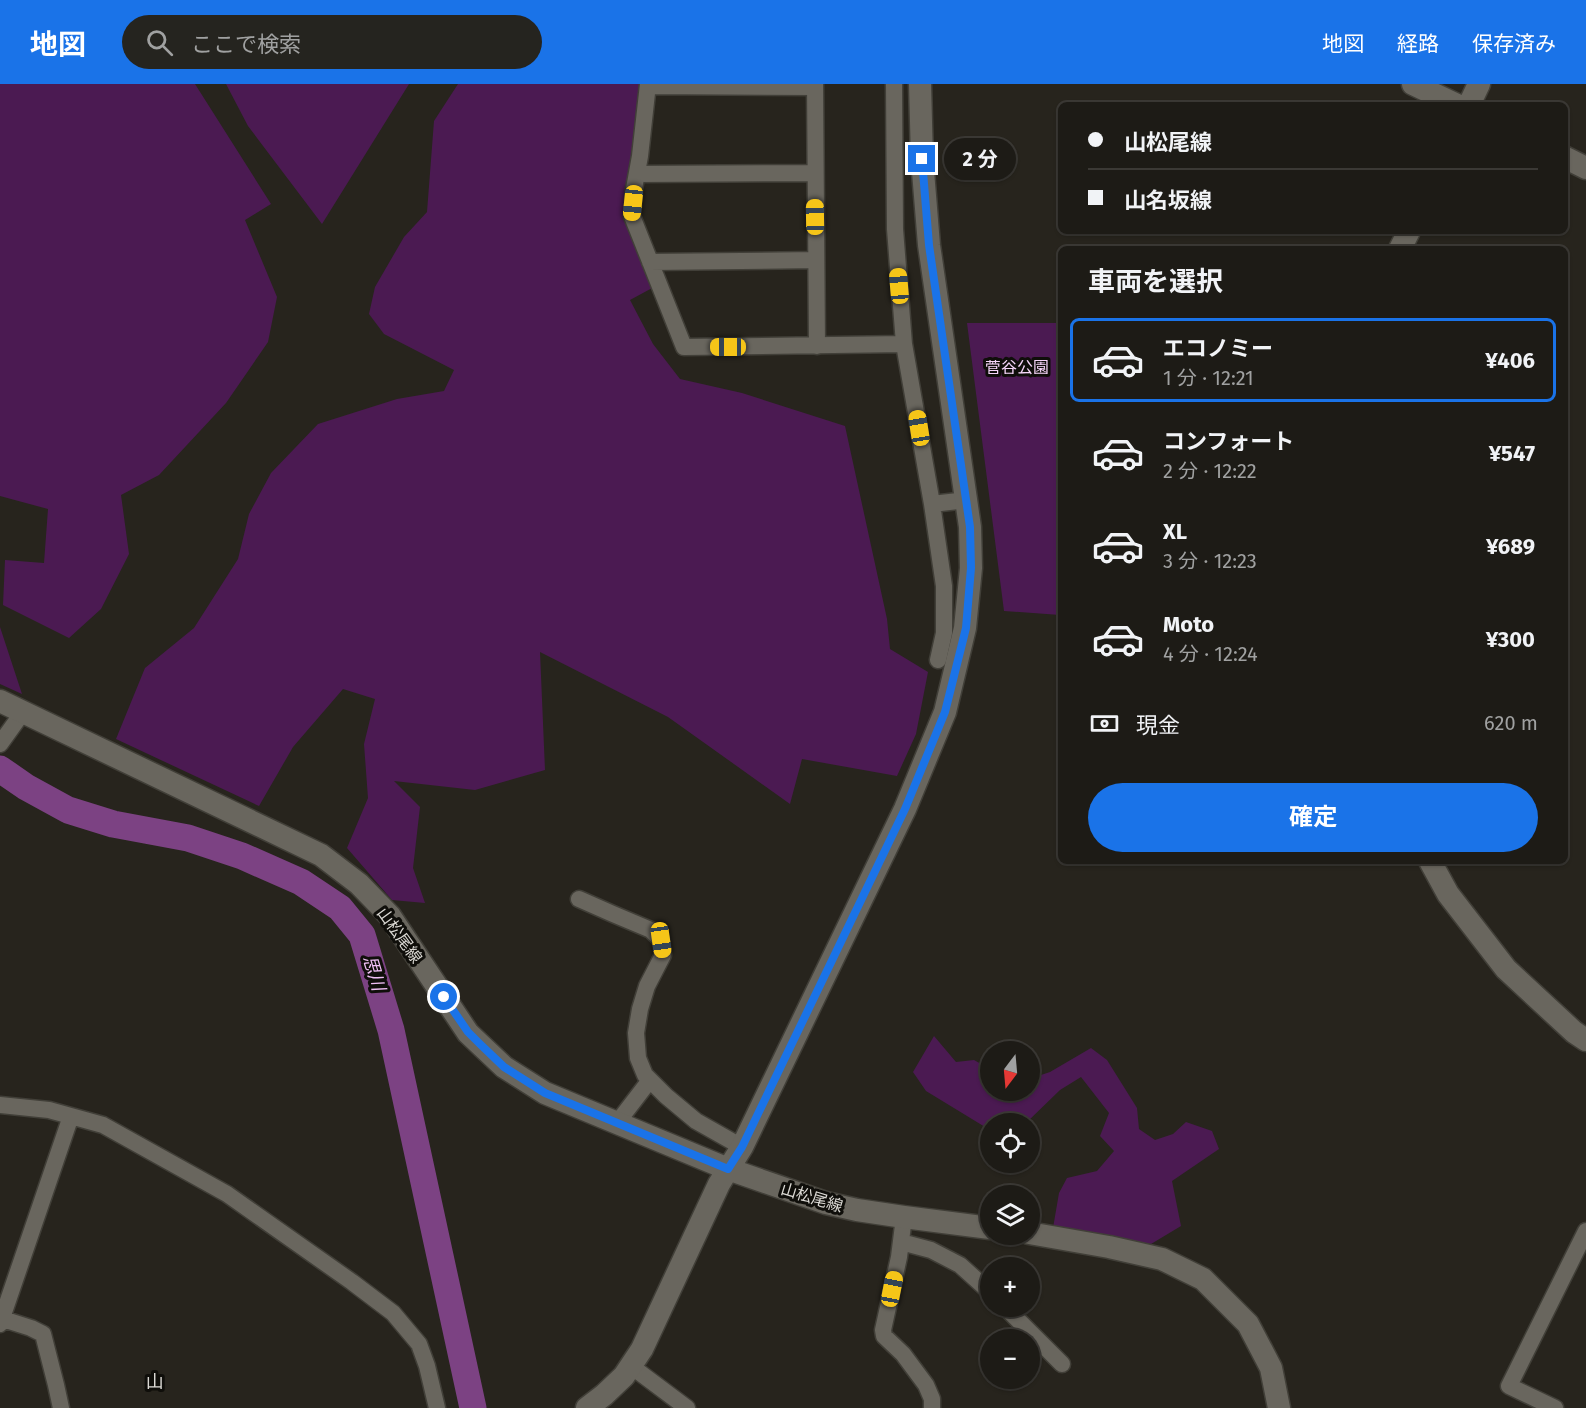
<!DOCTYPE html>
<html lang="ja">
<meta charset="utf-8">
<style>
:root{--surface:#1d1b16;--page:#25241f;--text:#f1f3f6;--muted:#a0a1a1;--line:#3b3935;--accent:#1a73e8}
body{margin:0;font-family:"Fira Sans","Noto Sans JP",sans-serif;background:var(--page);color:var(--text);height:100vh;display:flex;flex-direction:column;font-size:22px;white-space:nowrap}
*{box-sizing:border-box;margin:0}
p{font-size:20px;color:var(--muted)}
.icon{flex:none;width:33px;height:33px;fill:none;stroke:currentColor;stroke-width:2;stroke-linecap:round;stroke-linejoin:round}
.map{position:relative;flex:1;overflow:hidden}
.drawer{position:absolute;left:1058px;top:162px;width:510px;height:618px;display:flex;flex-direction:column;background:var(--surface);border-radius:9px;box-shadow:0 2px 4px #0004,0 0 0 2px var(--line)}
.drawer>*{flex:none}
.hud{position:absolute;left:1058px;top:18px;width:510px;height:132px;border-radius:9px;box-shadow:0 2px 4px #0004,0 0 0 2px var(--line);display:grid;align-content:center;height:132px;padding:0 30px;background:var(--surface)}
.needle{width:39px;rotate:196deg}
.buttons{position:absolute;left:980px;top:957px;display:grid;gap:12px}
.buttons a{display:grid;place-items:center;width:60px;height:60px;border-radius:50%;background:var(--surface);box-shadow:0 2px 4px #0004,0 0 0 2px var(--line);font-size:30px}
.end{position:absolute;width:27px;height:27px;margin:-14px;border:8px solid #1a73e8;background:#fff;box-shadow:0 0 0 3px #fff}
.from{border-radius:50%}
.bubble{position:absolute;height:42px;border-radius:21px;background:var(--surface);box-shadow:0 2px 4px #0004,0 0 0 2px var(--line);font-size:20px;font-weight:700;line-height:42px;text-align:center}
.car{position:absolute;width:18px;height:36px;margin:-18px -9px;border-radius:8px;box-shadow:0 0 4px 2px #0007;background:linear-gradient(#f5c518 24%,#345 0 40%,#f5c518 0 76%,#345 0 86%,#f5c518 0)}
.hud b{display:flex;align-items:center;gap:21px;height:57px;font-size:22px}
.hud b+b{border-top:2px solid var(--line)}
.hud i{width:15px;height:15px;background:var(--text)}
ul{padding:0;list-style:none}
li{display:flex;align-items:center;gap:18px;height:84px;margin:0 12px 9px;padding:0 18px;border:3px solid transparent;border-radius:9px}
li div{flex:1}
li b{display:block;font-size:22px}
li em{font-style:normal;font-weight:700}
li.current{border-color:var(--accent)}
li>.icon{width:54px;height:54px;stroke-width:1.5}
h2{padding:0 30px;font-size:27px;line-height:72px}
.pay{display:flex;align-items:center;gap:15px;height:66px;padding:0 30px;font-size:22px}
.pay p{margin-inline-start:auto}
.cta{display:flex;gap:12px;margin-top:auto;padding:12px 30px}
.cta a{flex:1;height:69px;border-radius:36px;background:var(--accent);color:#fff;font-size:24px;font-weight:700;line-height:69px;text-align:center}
header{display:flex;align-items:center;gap:36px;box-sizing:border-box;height:84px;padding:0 30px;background:var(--accent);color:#fff}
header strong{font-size:28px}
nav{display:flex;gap:33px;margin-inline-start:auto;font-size:21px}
.search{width:420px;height:54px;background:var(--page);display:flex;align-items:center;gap:15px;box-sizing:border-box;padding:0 21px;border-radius:33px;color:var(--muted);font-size:22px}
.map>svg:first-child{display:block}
.green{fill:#4b1a52}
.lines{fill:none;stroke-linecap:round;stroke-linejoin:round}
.river{stroke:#7c4283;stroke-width:27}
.street-casing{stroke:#413f38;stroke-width:19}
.secondary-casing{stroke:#413f38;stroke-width:25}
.street{stroke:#69665e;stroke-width:16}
.secondary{stroke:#69665e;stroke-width:22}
.route{stroke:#1a73e8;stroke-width:8}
.labels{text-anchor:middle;stroke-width:6;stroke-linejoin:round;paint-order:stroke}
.park-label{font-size:16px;fill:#f6d6fa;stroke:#0f0e0a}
.street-label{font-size:16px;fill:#dbd9d4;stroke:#0f0e0a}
.water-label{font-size:18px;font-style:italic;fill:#efbff5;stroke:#0f0e0a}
.neighbourhood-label{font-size:18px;fill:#dbd9d4;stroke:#0f0e0a}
</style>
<header>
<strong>地図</strong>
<div class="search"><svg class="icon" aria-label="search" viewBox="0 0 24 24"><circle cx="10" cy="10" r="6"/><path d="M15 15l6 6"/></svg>ここで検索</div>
<nav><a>地図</a><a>経路</a><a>保存済み</a></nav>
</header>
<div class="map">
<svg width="1586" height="1324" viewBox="0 0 1586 1324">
<rect width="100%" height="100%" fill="#27241d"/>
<!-- green -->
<path class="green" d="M 0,0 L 195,0 L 271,120 L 245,136 L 277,213 L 268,258 L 226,319 L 159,391 L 121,411 L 129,470 L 101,525 L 69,554 L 3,521 L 5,476 L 44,479 L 48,425 L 0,412 Z
M 226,0 L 409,0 L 322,140 L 248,42 Z
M 458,0 L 642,0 L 628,112 L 654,203 L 630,216 L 653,260 L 680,295 L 742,309 L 845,342 L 887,535 L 890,565 L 928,588 L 916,650 L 897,692 L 802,675 L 790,720 L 668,633 L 540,568 L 545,686 L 475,706 L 394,697 L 420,723 L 413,784 L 425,819 L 392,816 L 347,764 L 368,714 L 364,660 L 375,615 L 343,605 L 293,663 L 259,722 L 116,655 L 145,584 L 194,544 L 238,475 L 249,430 L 271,389 L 318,340 L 397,315 L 444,307 L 454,286 L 384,250 L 369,230 L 375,203 L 404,153 L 427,128 L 434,37 Z
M 967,239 L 1060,239 L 1060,531 L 1004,527 Z
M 0,543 L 22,610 L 0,600 Z
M 934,952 L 956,978 L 974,976 L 990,985 L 990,1006 L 1029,1006 L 1029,995 L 1050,988 L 1091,964 L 1107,976 L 1137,1024 L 1139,1045 L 1155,1056 L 1173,1050 L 1186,1038 L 1212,1047 L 1219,1065 L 1172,1097 L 1181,1142 L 1151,1160 L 1053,1144 L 1059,1109 L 1067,1094 L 1097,1087 L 1114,1067 L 1100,1052 L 1109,1029 L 1081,993 L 1060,1006 L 1026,1039 L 990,1040 L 990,1046 L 926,1007 L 913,988 Z"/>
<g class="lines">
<!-- river -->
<path class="river" d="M 0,685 L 26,703 L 68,726 L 113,740 L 188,754 L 242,772 L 301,798 L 340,824 L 362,851 L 391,946 L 473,1324"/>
<defs>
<path id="street" d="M 648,0 L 640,72 L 634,105 L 632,132 L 684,263 L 904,260
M 815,0 L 817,262
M 894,0 L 895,145 L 904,260 L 932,420 L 967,416
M 648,2 L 815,3
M 637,90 L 814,89
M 650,178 L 816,176
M 932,420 L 944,502 L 944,549 L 938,576
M 0,660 L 23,628
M 579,815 L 613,830 L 651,846 L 661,856 L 663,871 L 647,902 L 640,925 L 636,949 L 638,974 L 645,991 L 666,1012 L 696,1037 L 742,1063
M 0,1021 L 49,1026 L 103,1041 L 227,1110 L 352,1198 L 393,1229 L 419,1260 L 427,1282 L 437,1324
M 617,1039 L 650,996
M 904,1133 L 899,1173 L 883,1246 L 884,1252 L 903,1270 L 926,1301 L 932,1315 L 932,1324
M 901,1158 L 931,1166 L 960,1181 L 990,1208
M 1004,1222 L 1062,1280
M 0,1234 L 31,1244 L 43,1250 L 56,1301 L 61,1324
M 0,1240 L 71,1032
M 631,1282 L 687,1324
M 1555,1324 L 1509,1302 L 1586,1147"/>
<path id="secondary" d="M 1413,0 L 1457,21
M 1469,21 L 1479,0
M 1564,73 L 1586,84
M 1400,165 L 1409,147
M 0,617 L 321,771 L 359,800 L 390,832 L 468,949 L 504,983 L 545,1009 L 728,1085 L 826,1119 L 857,1126 L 904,1133 L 990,1144
M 1430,777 L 1448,810 L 1506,885 L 1574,948 L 1586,956
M 1029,1149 L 1109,1163 L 1162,1175 L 1203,1195 L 1248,1240 L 1271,1284 L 1279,1324
M 587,1324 L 604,1311 L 624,1292 L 642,1265 L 719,1100 L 742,1063 L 905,725 L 945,628 L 965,544 L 971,484 L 970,443 L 929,161 L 922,75 L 920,0"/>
</defs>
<!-- street casing -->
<use href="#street" class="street-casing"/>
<!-- secondary casing -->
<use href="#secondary" class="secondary-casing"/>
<!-- street -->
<use href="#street" class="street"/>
<!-- secondary -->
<use href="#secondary" class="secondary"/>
</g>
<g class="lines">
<!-- route -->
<path class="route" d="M 444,913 L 468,948 L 480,960 L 504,983 L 545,1009 L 728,1085 L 742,1063 L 905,725 L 945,628 L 966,544 L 971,484 L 970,443 L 929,161 L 922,75"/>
</g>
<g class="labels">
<!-- park labels -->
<g class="park-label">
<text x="1017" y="289">菅谷公園</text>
</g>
<!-- street labels -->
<g class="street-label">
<text transform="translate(400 851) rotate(54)" y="6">山松尾線</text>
<text transform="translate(812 1113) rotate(17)" y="6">山松尾線</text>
</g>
<!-- water labels -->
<g class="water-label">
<text transform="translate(374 889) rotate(73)" y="6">思川</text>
</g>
<!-- neighbourhood labels -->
<g class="neighbourhood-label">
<text x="155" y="1304">山</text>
</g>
</g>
</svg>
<div class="buttons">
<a><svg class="needle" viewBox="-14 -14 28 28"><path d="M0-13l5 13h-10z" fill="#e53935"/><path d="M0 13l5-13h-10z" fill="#a0a1a1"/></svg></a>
<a><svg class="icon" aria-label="locate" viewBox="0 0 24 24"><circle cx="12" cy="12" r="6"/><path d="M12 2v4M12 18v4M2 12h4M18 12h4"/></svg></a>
<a><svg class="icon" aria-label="layers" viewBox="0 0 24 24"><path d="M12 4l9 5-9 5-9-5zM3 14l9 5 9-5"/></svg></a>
<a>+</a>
<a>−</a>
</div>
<i class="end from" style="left:444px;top:913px"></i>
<i class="end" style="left:922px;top:75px"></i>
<div class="bubble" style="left:944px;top:54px;width:72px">2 分</div>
<i class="car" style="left:633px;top:119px;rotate:186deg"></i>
<i class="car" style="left:815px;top:133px;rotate:359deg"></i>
<i class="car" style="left:899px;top:202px;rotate:355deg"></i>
<i class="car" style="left:728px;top:263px;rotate:270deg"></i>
<i class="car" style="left:919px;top:344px;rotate:351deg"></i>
<i class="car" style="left:661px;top:856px;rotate:172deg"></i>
<i class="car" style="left:892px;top:1205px;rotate:11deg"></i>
<div class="hud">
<b><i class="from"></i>山松尾線</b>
<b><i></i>山名坂線</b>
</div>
<section class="drawer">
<h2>車両を選択</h2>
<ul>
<li class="current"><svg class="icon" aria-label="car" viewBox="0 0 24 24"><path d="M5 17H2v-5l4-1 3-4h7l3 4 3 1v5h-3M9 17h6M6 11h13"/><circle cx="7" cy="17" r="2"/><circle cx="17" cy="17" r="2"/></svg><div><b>エコノミー</b><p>1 分 · 12:21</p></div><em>¥406</em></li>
<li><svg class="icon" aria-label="car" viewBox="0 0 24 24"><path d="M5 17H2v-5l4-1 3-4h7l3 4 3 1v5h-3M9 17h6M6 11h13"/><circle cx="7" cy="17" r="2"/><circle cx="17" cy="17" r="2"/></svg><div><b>コンフォート</b><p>2 分 · 12:22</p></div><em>¥547</em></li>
<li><svg class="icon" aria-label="car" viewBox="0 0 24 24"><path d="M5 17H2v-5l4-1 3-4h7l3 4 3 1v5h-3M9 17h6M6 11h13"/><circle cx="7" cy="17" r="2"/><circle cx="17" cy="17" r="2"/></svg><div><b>XL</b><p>3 分 · 12:23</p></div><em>¥689</em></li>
<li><svg class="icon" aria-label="car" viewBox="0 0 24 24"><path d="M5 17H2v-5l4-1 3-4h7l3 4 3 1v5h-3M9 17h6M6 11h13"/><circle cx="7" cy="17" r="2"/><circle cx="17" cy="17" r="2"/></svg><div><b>Moto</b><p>4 分 · 12:24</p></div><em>¥300</em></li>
</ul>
<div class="pay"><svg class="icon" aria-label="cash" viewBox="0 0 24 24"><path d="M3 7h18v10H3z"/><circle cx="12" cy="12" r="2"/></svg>現金<p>620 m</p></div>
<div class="cta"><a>確定</a></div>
</section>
</div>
